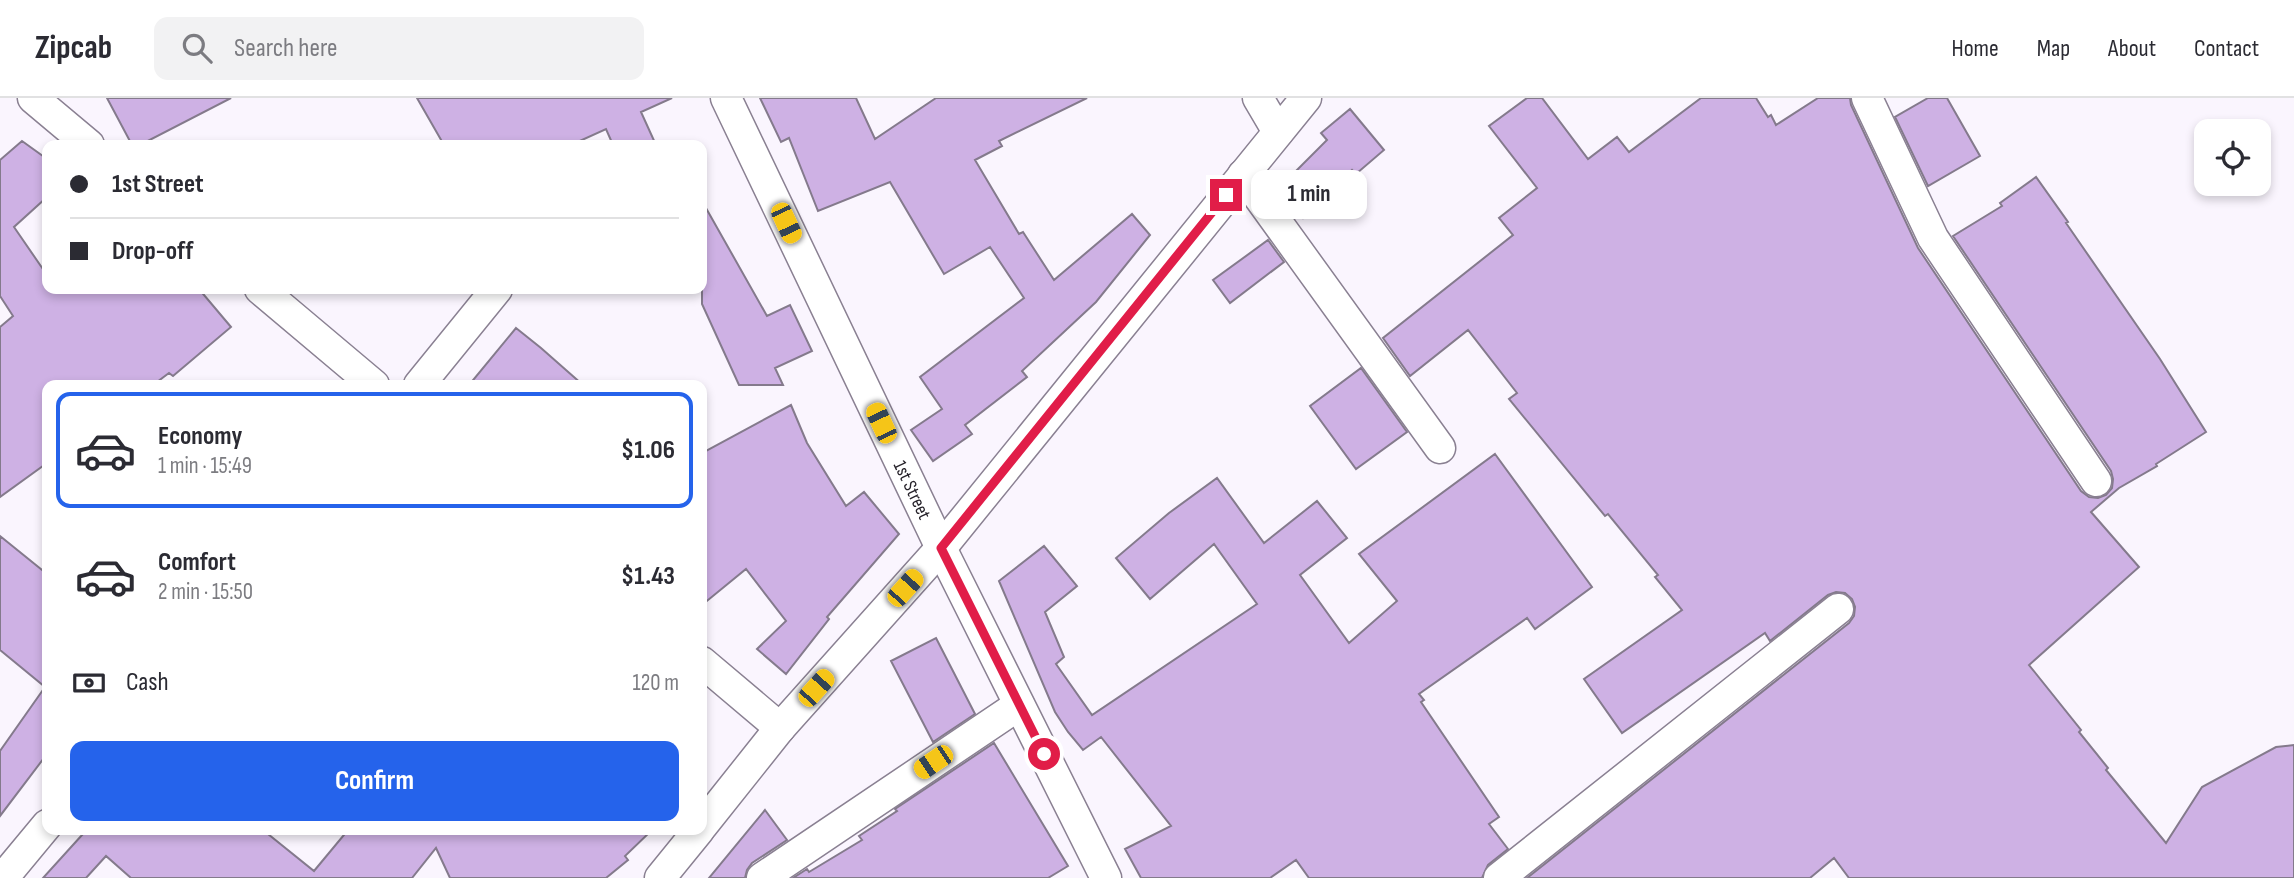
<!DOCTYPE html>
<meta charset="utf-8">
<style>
:root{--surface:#fff;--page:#f2f2f3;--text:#2b2b33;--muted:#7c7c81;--line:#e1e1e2;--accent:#2563eb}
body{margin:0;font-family:"Sofia Sans Condensed",sans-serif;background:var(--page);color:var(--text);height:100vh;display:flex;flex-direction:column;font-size:26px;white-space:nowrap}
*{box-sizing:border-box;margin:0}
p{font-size:23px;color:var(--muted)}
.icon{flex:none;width:38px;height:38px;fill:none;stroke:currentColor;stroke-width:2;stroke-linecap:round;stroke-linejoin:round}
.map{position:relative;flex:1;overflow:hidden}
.details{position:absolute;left:42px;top:282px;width:665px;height:455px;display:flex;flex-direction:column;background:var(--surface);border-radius:14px;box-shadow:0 4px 10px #0003}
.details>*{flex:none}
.banner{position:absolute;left:42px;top:42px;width:665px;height:154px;border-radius:14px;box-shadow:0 4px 10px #0003;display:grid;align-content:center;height:154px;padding:0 28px;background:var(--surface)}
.fabs{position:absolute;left:2194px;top:21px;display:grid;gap:14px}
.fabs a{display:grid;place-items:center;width:77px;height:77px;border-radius:14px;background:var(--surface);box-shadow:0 4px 10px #0003;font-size:35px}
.end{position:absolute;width:32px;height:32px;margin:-16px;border:9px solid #e11d48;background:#fff;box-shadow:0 0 0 4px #fff}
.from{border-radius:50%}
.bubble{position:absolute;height:49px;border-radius:14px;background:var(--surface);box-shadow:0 4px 10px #0003;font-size:23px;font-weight:700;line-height:49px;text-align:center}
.car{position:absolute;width:21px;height:42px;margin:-21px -10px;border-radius:9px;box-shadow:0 0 5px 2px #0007;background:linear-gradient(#f5c518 24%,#345 0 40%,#f5c518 0 76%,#345 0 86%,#f5c518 0)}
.banner b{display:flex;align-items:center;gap:24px;height:66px;font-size:26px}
.banner b+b{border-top:2px solid var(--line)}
.banner i{width:18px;height:18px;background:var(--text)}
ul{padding:12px 0 0;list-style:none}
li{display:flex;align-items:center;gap:21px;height:116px;margin:0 14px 10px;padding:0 14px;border:4px solid transparent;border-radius:14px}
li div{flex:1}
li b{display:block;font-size:26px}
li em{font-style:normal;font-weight:700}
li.current{border-color:var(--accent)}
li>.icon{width:63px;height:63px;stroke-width:1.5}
.pay{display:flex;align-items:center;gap:18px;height:77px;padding:0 28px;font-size:26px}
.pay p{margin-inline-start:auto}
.cta{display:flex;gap:14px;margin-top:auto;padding:14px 28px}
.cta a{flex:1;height:80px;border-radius:14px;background:var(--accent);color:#fff;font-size:28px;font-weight:700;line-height:80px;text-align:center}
header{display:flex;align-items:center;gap:42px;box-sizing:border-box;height:98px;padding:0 35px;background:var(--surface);border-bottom:2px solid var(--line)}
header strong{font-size:33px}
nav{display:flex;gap:38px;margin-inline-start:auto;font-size:24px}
.search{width:490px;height:63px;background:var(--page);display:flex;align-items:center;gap:18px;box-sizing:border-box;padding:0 24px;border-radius:14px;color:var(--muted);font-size:26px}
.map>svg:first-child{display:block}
.building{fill:#ceb1e4;stroke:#847a8c;stroke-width:2}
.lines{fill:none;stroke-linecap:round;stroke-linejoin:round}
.minor-casing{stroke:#8a8092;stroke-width:33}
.minor{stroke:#fff;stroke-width:30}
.route{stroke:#e11d48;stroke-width:9}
.labels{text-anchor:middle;stroke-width:5;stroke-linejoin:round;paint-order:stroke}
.street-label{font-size:19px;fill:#26222a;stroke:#fff}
</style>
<header>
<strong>Zipcab</strong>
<div class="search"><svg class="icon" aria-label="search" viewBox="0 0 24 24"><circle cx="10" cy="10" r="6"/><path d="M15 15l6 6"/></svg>Search here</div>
<nav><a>Home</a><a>Map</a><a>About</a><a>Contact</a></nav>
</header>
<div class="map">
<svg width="2294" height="780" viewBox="0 0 2294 780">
<rect width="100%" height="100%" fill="#faf5fe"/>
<!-- building -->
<path class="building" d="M 107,0 L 231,0 L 140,47 L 132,47 Z
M 417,0 L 672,0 L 641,14 L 656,47 L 613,47 L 606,31 L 571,47 L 444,47 Z
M 760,0 L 856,0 L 875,41 L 936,0 L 1087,0 L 999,43 L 1002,48 L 975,62 L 1019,136 L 1023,134 L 1054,182 L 1132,116 L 1150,137 L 1096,204 L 1022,273 L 1027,279 L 965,327 L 972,336 L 933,363 L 911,332 L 942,311 L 920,279 L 1024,200 L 990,149 L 944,176 L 890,84 L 818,113 L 789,40 L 781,44 Z
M 1527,0 L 1542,0 L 1588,61 L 1617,39 L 1629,54 L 1701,0 L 1756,0 L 1768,19 L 1771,17 L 1776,27 L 1818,0 L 1850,0 L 1851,7 L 1918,150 L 2081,393 L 2089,399 L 2098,400 L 2106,397 L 2112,390 L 2113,381 L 2111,373 L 1953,138 L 2002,108 L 2000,105 L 2036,79 L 2068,124 L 2066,125 L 2160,261 L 2206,334 L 2156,366 L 2157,368 L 2119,390 L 2091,414 L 2139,469 L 2029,567 L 2081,632 L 2079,634 L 2108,670 L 2106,672 L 2166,745 L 2202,689 L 2276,649 L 2294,647 L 2294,780 L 1849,780 L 1834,760 L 1810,780 L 1527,780 L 1849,525 L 1854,518 L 1855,509 L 1852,501 L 1845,495 L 1836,494 L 1828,497 L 1770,543 L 1765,535 L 1622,635 L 1584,581 L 1682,512 L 1655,479 L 1658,477 L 1608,416 L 1605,418 L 1509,301 L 1517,295 L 1468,232 L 1410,278 L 1383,240 L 1513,137 L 1499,120 L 1537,90 L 1489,28 Z
M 1928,0 L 1947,0 L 1980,58 L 1928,88 L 1895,19 Z
M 1350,11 L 1384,52 L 1356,76 L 1352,72 L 1303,120 L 1276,93 L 1327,42 L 1321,35 Z
M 22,43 L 47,61 L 47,99 L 14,129 L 47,177 L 47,191 L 199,191 L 231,229 L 173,278 L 169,275 L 153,287 L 47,287 L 47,365 L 0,399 L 0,229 L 13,218 L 0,198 L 0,62 Z
M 702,103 L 767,218 L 790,207 L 812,253 L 775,270 L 783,287 L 739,287 L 702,206 Z
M 1268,142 L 1284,164 L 1230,205 L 1213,182 Z
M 516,230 L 541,250 L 583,287 L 469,287 Z
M 1361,270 L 1407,334 L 1356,371 L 1310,308 Z
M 791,307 L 807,345 L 846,408 L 864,394 L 899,436 L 827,519 L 829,521 L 786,576 L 757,551 L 786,523 L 746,471 L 702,507 L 702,355 Z
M 1495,356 L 1592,489 L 1535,531 L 1527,520 L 1419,596 L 1424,602 L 1421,604 L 1499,719 L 1489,726 L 1508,751 L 1488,767 L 1482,780 L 1309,780 L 1296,762 L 1270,780 L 1141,780 L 1125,751 L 1171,728 L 1101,639 L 1083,652 L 1068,634 L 1055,614 L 999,483 L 1044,448 L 1077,488 L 1045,514 L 1064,559 L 1056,566 L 1092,617 L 1257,506 L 1214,446 L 1150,501 L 1116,460 L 1169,415 L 1217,380 L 1264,445 L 1317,403 L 1347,440 L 1300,477 L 1349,545 L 1397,503 L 1359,456 Z
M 0,438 L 47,476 L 47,656 L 0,718 L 0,653 L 45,589 L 0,552 Z
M 936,540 L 975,616 L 933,644 L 891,563 Z
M 994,645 L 1068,768 L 1048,780 L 793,780 L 807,771 L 809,774 L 862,742 L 859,738 L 897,713 L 895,711 Z
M 765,712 L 787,742 L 752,765 L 747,772 L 745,780 L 709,780 Z
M 76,732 L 263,732 L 314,773 L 348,732 L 652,732 L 625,758 L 628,762 L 606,780 L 450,780 L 436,750 L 412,780 L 131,780 L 106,758 L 86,780 L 43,780 L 82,737 Z"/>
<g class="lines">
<defs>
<g id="minor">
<path d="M 33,0 L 89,47"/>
<path id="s1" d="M 726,0 L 941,450 L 1106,780"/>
<path d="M 1258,0 L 1278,34"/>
<path d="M 1867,0 L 1933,140 L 2096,383"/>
<path d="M 1243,77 L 1440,350"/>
<path d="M 260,191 L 374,287"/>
<path d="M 419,287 L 497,191"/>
<path d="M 702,564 L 780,630"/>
<path d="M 702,728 L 780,630 L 941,450 L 1306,0"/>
<path d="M 3,780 L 47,727"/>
<path d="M 660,780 L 699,732"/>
<path d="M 762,780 L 1019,607"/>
<path d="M 1499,780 L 1838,511"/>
</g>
</defs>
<!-- minor casing -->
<use href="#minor" class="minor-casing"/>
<!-- minor -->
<use href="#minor" class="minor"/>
</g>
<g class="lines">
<!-- route -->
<path class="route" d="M 1044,656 L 941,450 L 1226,97"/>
</g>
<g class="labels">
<!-- street labels -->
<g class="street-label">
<text dy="7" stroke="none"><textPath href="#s1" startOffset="434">1st Street</textPath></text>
</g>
</g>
</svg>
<div class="fabs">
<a><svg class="icon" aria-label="locate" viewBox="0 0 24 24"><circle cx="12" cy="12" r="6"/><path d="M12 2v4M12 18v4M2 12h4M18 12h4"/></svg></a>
</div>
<i class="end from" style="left:1044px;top:656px"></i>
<i class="end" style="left:1226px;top:97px"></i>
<div class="bubble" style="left:1251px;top:72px;width:116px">1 min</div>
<i class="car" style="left:786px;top:125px;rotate:155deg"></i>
<i class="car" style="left:881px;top:325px;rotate:335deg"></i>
<i class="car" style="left:905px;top:490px;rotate:42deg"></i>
<i class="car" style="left:816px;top:590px;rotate:42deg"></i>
<i class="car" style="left:933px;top:664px;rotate:236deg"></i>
<div class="banner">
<b><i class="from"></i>1st Street</b>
<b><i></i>Drop-off</b>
</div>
<section class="details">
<ul>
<li class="current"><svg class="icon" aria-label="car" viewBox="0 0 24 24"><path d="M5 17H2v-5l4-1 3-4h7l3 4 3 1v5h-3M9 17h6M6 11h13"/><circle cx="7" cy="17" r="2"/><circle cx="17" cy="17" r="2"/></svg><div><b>Economy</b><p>1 min · 15:49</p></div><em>$1.06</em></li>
<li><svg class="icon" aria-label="car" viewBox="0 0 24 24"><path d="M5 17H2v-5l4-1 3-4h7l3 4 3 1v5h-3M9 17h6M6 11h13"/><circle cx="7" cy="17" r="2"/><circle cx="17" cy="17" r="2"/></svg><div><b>Comfort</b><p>2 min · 15:50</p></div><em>$1.43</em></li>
</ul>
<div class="pay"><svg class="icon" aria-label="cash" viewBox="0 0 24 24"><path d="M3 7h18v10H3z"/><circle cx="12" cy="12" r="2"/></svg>Cash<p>120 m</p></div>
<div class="cta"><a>Confirm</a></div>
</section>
</div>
